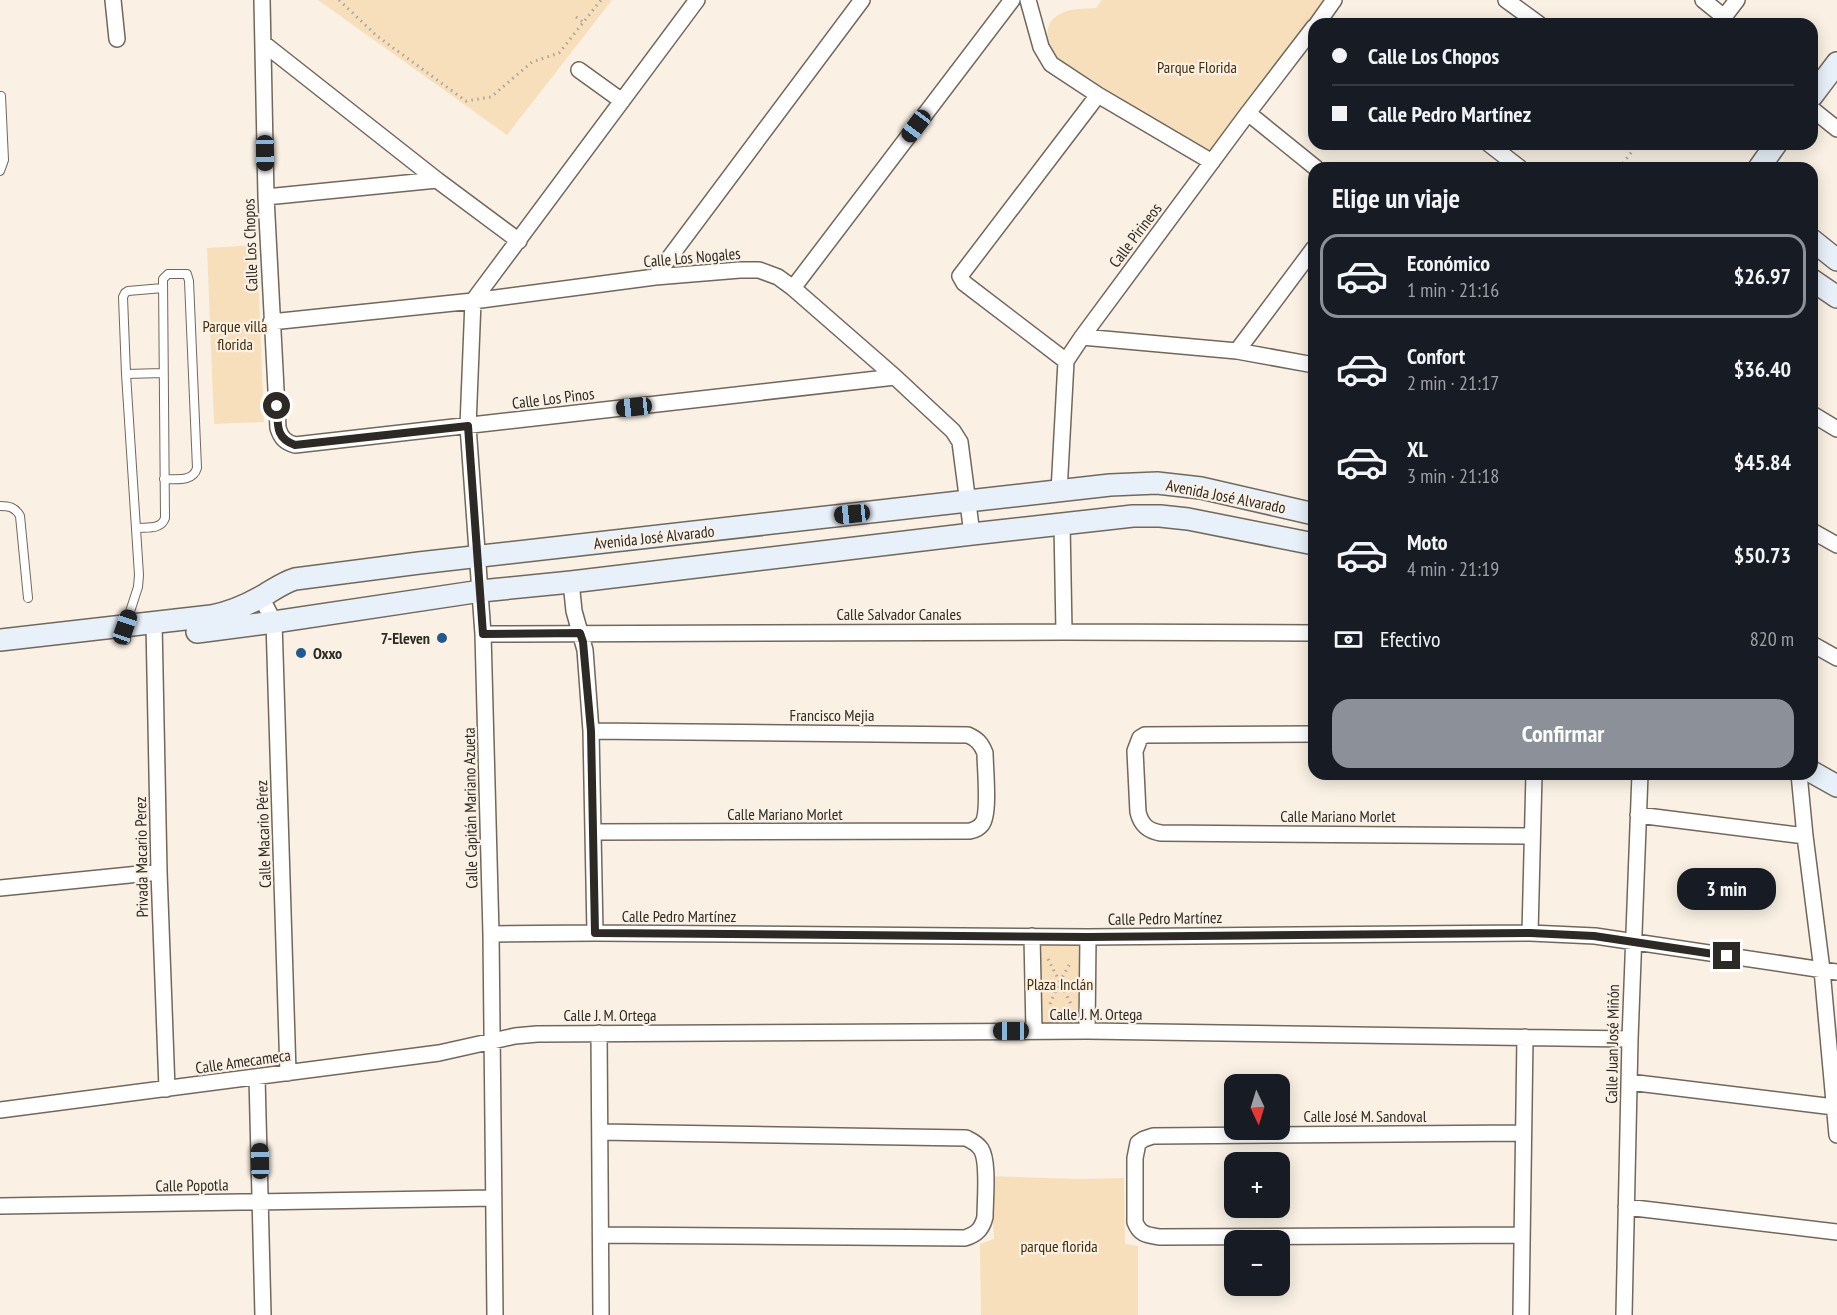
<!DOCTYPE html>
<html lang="es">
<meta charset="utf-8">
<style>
:root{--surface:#171b24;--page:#242831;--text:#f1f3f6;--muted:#9ea1a6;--line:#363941;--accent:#8c9099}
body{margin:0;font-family:"PT Sans Narrow",sans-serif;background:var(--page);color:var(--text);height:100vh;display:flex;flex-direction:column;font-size:22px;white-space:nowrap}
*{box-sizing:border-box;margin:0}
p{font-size:20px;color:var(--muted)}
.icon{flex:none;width:33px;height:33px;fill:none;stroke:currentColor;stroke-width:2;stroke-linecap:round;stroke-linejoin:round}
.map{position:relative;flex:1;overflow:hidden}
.sheet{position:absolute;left:1308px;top:162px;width:510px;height:618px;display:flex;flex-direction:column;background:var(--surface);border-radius:18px;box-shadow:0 3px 15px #0003}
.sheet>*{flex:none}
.banner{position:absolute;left:1308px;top:18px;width:510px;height:132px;border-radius:18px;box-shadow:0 3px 15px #0003;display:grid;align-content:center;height:132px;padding:0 24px;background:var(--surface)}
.needle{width:39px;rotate:176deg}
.controls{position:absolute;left:1224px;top:1074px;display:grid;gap:12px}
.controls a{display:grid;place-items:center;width:66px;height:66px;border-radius:12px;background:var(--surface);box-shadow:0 3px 15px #0003;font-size:30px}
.end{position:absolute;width:27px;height:27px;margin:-14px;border:8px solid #2d2924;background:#fff;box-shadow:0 0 0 3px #fff}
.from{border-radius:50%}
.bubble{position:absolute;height:42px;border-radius:18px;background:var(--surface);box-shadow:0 3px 15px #0003;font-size:20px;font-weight:600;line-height:42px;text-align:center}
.car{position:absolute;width:18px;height:36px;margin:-18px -9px;border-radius:8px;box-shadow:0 0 4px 2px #0007;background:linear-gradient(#222 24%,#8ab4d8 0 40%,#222 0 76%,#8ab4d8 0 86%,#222 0)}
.banner b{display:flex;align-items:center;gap:21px;height:57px;font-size:22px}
.banner b+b{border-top:2px solid var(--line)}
.banner i{width:15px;height:15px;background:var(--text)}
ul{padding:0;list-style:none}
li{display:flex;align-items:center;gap:18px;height:84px;margin:0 12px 9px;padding:0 12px;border:3px solid transparent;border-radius:18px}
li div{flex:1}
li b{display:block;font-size:22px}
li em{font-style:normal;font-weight:600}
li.selected{border-color:var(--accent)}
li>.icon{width:54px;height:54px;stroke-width:1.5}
h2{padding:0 24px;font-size:27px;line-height:72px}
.pay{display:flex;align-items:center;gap:15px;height:66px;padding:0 24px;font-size:22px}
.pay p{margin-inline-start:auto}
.button{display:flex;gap:12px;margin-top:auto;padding:12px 24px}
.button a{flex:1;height:69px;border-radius:18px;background:var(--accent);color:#fff;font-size:24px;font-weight:600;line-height:69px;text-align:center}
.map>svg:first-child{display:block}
.green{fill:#f8dfbc}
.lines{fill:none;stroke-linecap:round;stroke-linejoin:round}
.lane-casing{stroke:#70685c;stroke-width:10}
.street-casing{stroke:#70685c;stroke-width:18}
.secondary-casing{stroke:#70685c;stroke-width:24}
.path{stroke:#aba49a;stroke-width:3;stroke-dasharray:1.5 4.5;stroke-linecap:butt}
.lane{stroke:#fff;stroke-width:8}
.street{stroke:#fff;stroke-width:15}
.secondary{stroke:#e8f0fa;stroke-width:21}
.route{stroke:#2d2924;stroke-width:8}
.poi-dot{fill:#215890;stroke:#faf1e4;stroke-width:2}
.labels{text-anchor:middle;stroke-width:4.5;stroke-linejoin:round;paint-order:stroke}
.park-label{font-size:16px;fill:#422c07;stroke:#faf1e4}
.street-label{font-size:16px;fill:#2d2924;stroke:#faf1e4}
.poi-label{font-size:16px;font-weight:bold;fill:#2d2924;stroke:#faf1e4;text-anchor:end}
</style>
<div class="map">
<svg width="1837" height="1315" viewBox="0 0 1837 1315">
<rect width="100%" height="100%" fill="#faf1e4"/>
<!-- green -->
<path class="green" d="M 318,0 L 612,0 L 507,135 Z
M 1102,0 L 1332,0 L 1215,150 L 1204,150 L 1060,60 C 1043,44 1041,19 1067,11 C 1076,8 1087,9 1096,8 Z
M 257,245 L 264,422 L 214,424 L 207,248 Z
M 1032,936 L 1088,937 L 1087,1031 L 1034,1031 Z
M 990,1176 L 1079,1179 L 1124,1178 L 1125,1244 L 1138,1246 L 1138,1315 L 981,1315 L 980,1244 L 994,1239 Z"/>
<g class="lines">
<defs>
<path id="lane" d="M 0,171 L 4,160 L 1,96
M 126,374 L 163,373
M 0,506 C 9,506 15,507 20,516 L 28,598
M 137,528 C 147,527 161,530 165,518 L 163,279 L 168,274 L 187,274 L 189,281 L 197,468 C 193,482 177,479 164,479
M 126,640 L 125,627 L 138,587 L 139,575 L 126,374 L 123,297 L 125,293 L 128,291 L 163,288"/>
<path id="street" d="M 113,0 L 117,39
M 262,0 L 266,197 L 278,428 C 281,438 285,442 295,445 L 895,377
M 1028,0 L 1041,47 L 1051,64 L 1098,95 L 1212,162
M 1506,0 L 1539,24
M 1703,0 L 1724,17 L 1737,0
M 1317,24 L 1334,0
M 263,43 L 437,180 L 519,241
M 579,70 L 622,101
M 1812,109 L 1837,129
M 1248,113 L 1316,168
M 1489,144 L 1520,168
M 266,197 L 437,180
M 655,277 L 862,0
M 793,288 L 1012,0
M 271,322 L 473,301 L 655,277 L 740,270 L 759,270 L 778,277 L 793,288 L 895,377 L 953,431 L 960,442 L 972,534
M 1082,337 L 1237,351 L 1314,365
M 1237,351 L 1314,248
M 1066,361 L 964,283 L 960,276 L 1098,95
M 1812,414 L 1837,429
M 1059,492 L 1066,361 L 1082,337 L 1248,113 L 1314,27
M 1062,524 L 1064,632
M 1812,531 L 1837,545
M 571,582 L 574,611 L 585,650 L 591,731 L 595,933
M 261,597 L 274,622 L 288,1073
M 154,623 L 159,872 L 167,1089
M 483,634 L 1064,632 L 1314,633
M 1812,644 L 1837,658
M 591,731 L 968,735 C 977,739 981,743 985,753 C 985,767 990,814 982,824 C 979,828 975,830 970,831 L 593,832
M 1314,734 L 1145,735 L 1140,738 L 1135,751 L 1138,812 C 1141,825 1148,831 1161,833 L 1532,836
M 1799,774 L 1805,836 L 1822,970 L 1837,1135
M 1638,815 L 1805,836
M 0,888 L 159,872
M 1530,933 L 1534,774
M 491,934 L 595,933 L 1088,937 L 1530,933 L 1595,936 L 1837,972
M 1032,936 L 1034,1031
M 1087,1031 L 1088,937
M 599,1033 L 601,1315
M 257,1077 L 263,1315
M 1629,1082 L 1834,1107
M 0,1110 L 439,1053 L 515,1036 L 537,1034 L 1087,1031 L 1630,1039
M 600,1132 L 966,1138 C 972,1141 977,1143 981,1149 C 989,1161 985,1201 985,1217 C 982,1229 977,1234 965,1238 L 601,1235
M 0,1206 L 493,1198
M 1626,1207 L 1837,1232
M 1521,1235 L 1160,1237 C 1147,1235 1140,1235 1135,1222 L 1135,1158 L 1138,1143 L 1144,1139 L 1153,1136 L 1523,1133
M 495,1315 L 491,934 L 483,634 L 468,426 L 473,301 L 697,0
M 1521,1315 L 1525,1037
M 1624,1315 L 1630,1039 L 1640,774"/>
<path id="secondary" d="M 1812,96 L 1837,63
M 1759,168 L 1776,144
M 1812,240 L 1837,260
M 1812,280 L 1837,297
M 197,632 L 274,622 L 481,591 L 571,582 L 972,534 L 1133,516 L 1160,516 L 1188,519 L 1314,544
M 0,640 L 211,616 C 229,613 245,606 261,597 C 272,591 282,583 295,579 L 419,563 L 1110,485 L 1157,483 L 1201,488 L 1314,514
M 1812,772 L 1837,786"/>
</defs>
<!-- lane casing -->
<use href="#lane" class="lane-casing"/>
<!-- street casing -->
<use href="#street" class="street-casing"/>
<!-- secondary casing -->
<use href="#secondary" class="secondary-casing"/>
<!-- path -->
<path class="path" d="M 339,0 L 377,36 L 466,101 L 491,97 L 532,62 L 559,53 L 601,0
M 576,17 L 583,22
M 1619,168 L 1638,144
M 1048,959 L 1071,1004
M 1050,1004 L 1060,981 L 1071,962"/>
<!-- lane -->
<use href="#lane" class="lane"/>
<!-- street -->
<use href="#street" class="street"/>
<!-- secondary -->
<use href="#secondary" class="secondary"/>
</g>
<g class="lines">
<!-- route -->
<path class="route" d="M 277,406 C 278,425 275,438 295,445 L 468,426 L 483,634 L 580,633 L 583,642 L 591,731 L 595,933 L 1088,937 L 1530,933 L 1594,936 L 1727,956"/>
</g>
<!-- markers -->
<g class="poi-dot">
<circle cx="442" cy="638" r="6"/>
<circle cx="301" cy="653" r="6"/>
</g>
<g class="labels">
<!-- park labels -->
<g class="park-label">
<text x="1197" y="73">Parque Florida</text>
<text x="235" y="332">Parque villa<tspan x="235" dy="18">florida</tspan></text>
<text x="1060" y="990">Plaza Inclán</text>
<text x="1059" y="1252">parque florida</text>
</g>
<!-- street labels -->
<g class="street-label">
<text transform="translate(1135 235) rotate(-53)" y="6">Calle Pirineos</text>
<text transform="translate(250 245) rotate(-92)" y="6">Calle Los Chopos</text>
<text transform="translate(692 257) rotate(-5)" y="6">Calle Los Nogales</text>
<text transform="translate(553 398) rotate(-7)" y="6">Calle Los Pinos</text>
<text transform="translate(1226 496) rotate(11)" y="6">Avenida José Alvarado</text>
<text transform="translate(654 537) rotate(-6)" y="6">Avenida José Alvarado</text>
<text x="899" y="620">Calle Salvador Canales</text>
<text x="832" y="721">Francisco Mejia</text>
<text transform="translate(470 808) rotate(-91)" y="6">Calle Capitán Mariano Azueta</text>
<text x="785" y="820">Calle Mariano Morlet</text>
<text x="1338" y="822">Calle Mariano Morlet</text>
<text transform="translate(263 834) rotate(-92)" y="6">Calle Macario Pérez</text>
<text transform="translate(141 857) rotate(-91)" y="6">Privada Macario Perez</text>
<text x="679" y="922">Calle Pedro Martínez</text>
<text transform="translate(1165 918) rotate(-1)" y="6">Calle Pedro Martínez</text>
<text x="1096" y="1020">Calle J. M. Ortega</text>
<text x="610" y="1021">Calle J. M. Ortega</text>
<text transform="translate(1612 1044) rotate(-89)" y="6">Calle Juan José Miñón</text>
<text transform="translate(243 1061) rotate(-8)" y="6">Calle Amecameca</text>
<text x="1365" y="1122">Calle José M. Sandoval</text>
<text transform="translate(192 1185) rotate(-1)" y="6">Calle Popotla</text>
</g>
<!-- poi labels -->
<g class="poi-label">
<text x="430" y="644">7-Eleven</text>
<text x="313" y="659" text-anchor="start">Oxxo</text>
</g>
</g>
</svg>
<div class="controls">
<a><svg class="needle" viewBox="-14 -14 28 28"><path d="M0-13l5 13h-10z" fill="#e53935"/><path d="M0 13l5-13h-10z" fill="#9ea1a6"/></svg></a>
<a>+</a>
<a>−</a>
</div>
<i class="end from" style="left:277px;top:406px"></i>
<i class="end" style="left:1727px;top:956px"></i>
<div class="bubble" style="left:1677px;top:868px;width:99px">3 min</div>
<i class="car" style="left:916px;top:126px;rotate:217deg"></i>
<i class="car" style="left:265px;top:153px;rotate:179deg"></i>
<i class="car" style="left:634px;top:407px;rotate:264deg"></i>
<i class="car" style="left:852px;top:514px;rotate:264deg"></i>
<i class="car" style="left:125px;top:627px;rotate:19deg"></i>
<i class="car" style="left:1011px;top:1031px;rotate:270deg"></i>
<i class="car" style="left:260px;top:1161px;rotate:359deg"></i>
<div class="banner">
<b><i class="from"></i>Calle Los Chopos</b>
<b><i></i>Calle Pedro Martínez</b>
</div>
<section class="sheet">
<h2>Elige un viaje</h2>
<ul>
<li class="selected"><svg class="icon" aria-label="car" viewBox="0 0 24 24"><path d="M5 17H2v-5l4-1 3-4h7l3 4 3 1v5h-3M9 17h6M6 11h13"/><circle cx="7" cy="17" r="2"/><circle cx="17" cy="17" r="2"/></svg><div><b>Económico</b><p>1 min · 21:16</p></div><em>$26.97</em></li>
<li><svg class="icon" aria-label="car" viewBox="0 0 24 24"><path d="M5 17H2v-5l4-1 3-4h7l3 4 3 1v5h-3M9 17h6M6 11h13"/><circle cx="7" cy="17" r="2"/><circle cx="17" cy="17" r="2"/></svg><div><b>Confort</b><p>2 min · 21:17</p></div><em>$36.40</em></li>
<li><svg class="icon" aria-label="car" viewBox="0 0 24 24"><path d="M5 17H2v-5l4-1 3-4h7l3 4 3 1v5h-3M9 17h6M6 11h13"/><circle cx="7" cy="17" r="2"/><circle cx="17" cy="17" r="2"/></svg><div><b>XL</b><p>3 min · 21:18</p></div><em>$45.84</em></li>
<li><svg class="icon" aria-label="car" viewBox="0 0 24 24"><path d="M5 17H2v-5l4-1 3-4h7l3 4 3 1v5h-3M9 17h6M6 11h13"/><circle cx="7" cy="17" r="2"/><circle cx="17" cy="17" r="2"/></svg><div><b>Moto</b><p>4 min · 21:19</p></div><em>$50.73</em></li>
</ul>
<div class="pay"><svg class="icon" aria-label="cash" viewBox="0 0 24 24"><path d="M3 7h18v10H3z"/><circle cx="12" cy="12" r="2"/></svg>Efectivo<p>820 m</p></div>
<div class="button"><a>Confirmar</a></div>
</section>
</div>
